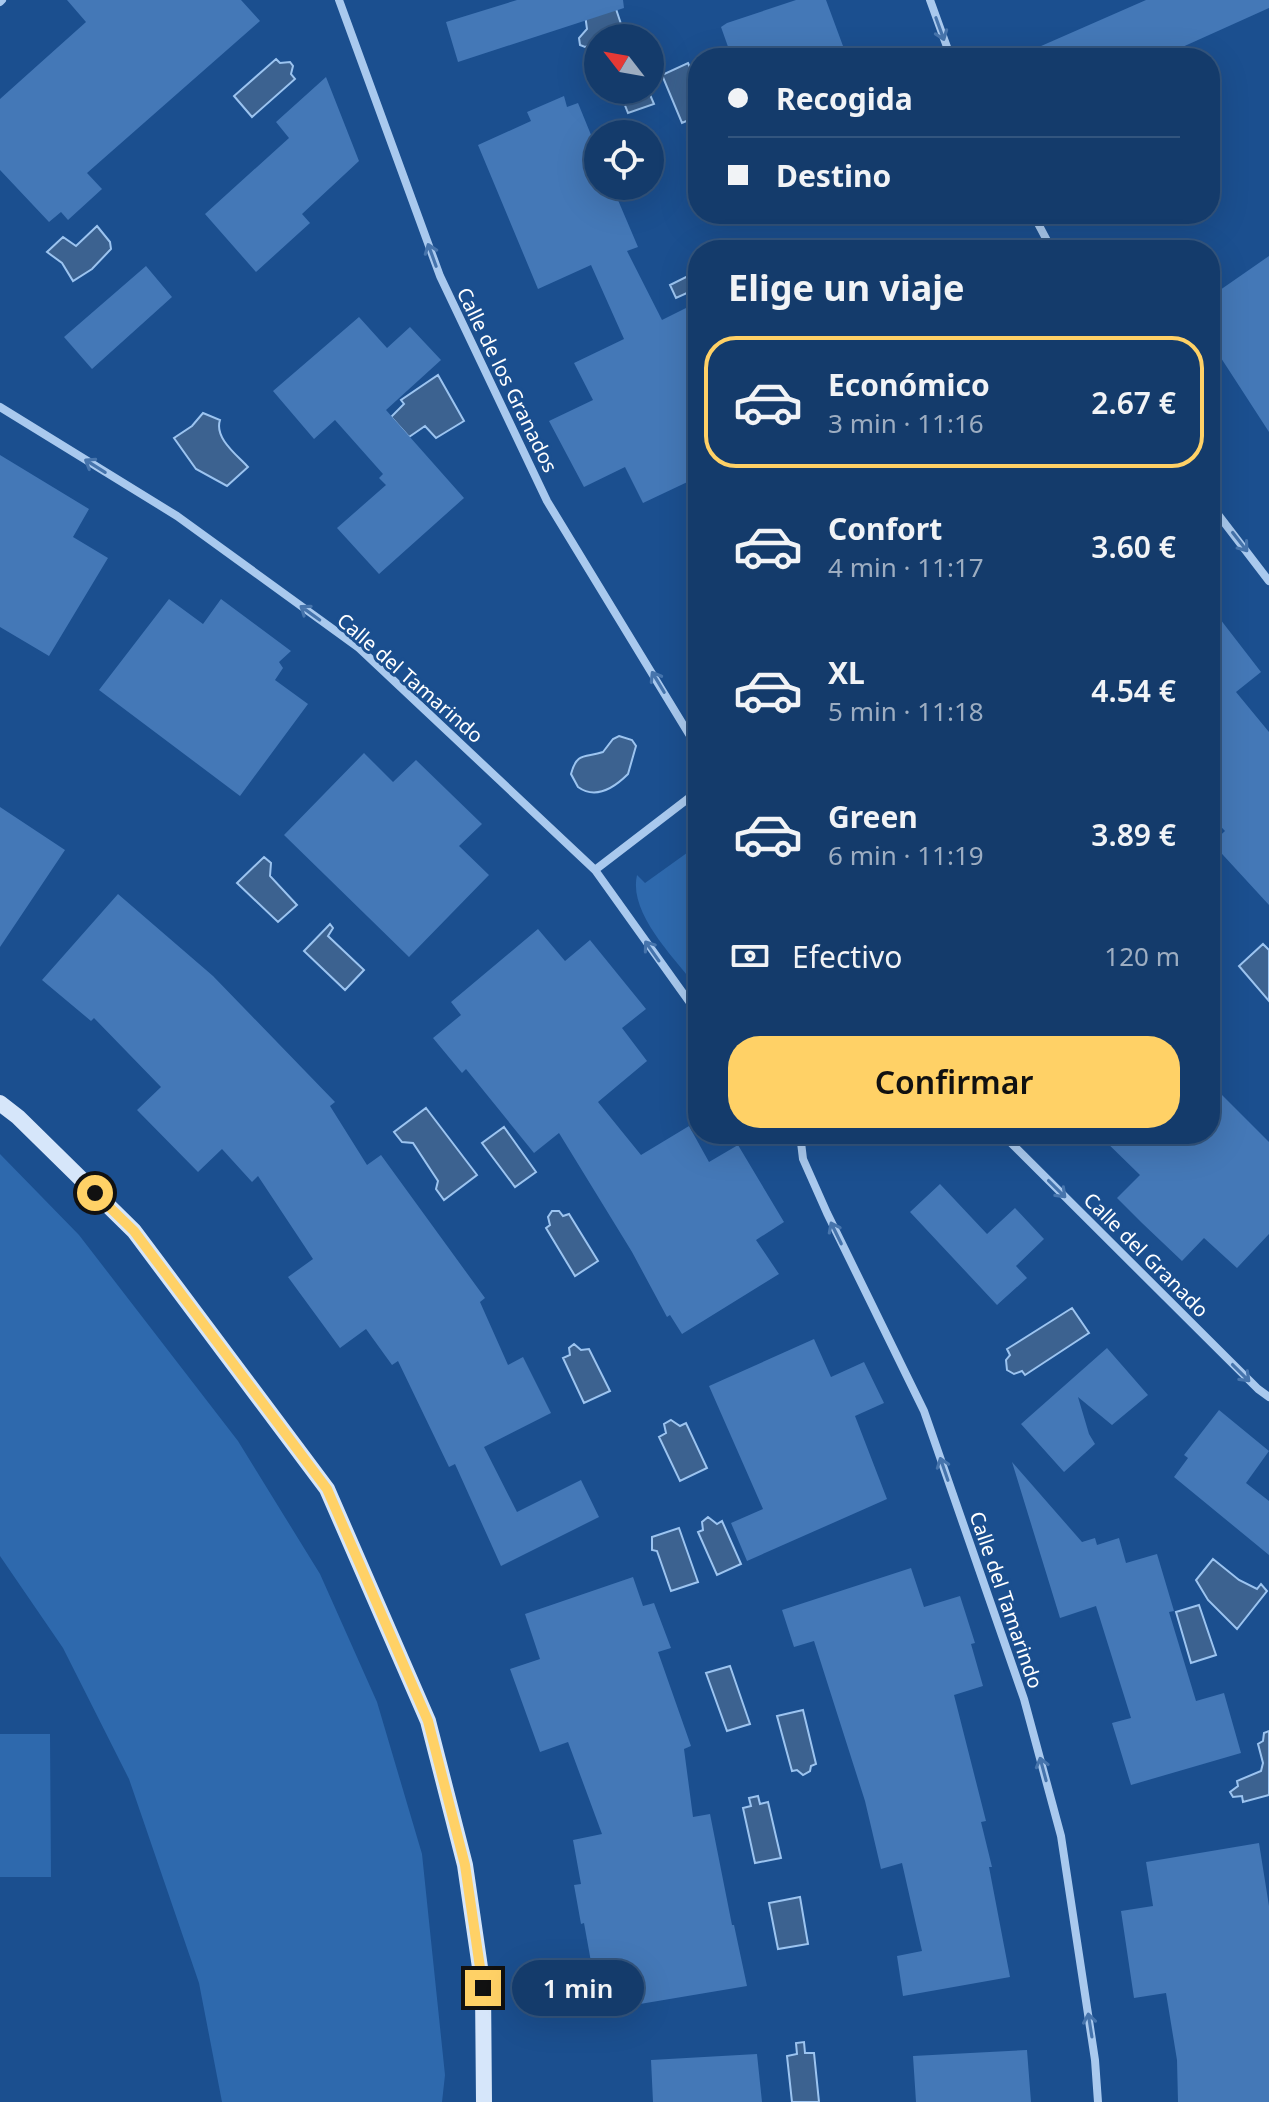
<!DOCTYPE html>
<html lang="es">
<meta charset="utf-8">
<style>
:root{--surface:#143b6b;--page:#214673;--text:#f1f3f6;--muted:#9dadc1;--line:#33557e;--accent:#ffd166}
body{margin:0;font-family:"Noto Sans",sans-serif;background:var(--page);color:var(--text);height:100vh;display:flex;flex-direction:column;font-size:30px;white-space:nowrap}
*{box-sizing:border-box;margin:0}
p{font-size:26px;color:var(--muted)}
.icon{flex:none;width:44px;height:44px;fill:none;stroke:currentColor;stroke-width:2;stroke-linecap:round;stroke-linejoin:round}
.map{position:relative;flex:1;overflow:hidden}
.sheet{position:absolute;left:688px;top:240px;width:532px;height:904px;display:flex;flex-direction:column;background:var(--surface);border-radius:32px;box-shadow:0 8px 32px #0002,0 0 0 2px var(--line)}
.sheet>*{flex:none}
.guide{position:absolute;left:688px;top:48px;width:532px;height:176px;border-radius:32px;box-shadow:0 8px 32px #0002,0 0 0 2px var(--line);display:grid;align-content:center;height:176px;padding:0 40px;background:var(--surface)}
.needle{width:52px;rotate:301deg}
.fabs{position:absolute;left:584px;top:24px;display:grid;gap:16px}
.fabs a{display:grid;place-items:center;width:80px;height:80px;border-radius:50%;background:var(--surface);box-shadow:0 8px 32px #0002,0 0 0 2px var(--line);font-size:40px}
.end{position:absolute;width:36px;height:36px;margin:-18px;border:10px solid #ffd166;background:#111;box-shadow:0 0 0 4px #111}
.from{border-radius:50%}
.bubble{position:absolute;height:56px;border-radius:28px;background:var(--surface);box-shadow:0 8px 32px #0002,0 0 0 2px var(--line);font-size:26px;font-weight:600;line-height:56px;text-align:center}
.guide b{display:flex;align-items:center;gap:28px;height:76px;font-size:30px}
.guide b+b{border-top:2px solid var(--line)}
.guide i{width:20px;height:20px;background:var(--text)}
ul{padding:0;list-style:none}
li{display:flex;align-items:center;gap:24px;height:132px;margin:0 16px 12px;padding:0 24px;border:4px solid transparent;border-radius:32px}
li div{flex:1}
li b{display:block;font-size:30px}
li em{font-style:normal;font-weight:600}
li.selected{border-color:var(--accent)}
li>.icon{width:72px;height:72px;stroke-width:1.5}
h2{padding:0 40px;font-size:36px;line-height:96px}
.pay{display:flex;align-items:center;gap:20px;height:88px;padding:0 40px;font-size:30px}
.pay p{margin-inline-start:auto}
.button{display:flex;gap:16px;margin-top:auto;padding:16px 40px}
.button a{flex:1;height:92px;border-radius:32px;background:var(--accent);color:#111;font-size:32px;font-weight:600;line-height:92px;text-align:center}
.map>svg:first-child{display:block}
.green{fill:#2e69ad}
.water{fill:#3c6290;stroke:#9cc4f0;stroke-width:2}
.building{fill:#4478b7}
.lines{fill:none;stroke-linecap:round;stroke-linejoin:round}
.street{stroke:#a9c9ee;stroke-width:8}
.secondary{stroke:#d6e6fa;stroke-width:16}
.oneway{stroke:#4674ac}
.route{stroke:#ffd166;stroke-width:10}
.labels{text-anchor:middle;stroke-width:6;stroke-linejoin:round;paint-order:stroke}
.street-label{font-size:20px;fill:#fff;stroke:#1b4f8f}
</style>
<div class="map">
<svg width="1269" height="2102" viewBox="0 0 1269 2102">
<rect width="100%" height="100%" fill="#1b4f8f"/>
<!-- green -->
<path class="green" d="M 698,845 L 698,989 C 676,959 628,914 637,875 L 645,883 Z
M 0,1154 L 79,1235 L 238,1441 L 320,1574 L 377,1702 L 422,1854 L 445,2075 L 442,2102 L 222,2102 L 199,1983 L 129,1779 L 63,1648 L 0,1556 Z
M 0,1734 L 50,1734 L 51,1877 L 0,1877 Z"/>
<!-- water -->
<path class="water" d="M 583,0 L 613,0 L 622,27 L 620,36 L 598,38 L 598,43 L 585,47 L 580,45 L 579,38 L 587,29 Z
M 276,59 L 280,63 L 290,62 L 293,66 L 291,74 L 295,79 L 252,117 L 234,96 Z
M 688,63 L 698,86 L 698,116 L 682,123 L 662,75 Z
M 619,90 L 648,90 L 654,104 L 628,113 Z
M 97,226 L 110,242 L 111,249 L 92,269 L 73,281 L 62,263 L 47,252 L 63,237 L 76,246 Z
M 698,271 L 698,288 L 676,298 L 670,285 Z
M 438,375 L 464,421 L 436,438 L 425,426 L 409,437 L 391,417 L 404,404 L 401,400 Z
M 203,413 L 220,420 C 214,438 237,455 248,467 L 227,486 L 196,469 L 174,438 L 192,426 Z
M 619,736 L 632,740 L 636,746 L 628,774 C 614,788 596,800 578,787 L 571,774 C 577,751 586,758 603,752 L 613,739 Z
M 264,857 L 271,863 L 270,876 L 297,905 L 278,922 L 237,883 Z
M 330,924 L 333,928 L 328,936 L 364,970 L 345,990 L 304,951 Z
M 1263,944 L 1269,950 L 1269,1001 L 1239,966 Z
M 426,1108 L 477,1175 L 444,1200 L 436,1189 L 438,1181 L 413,1143 L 402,1142 L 394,1132 Z
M 504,1127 L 536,1172 L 515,1187 L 482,1143 Z
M 552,1211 L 559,1211 L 563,1216 L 569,1214 L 598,1261 L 575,1276 L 546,1228 L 550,1225 L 548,1217 Z
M 1072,1308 L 1089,1333 L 1025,1375 L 1022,1371 L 1014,1374 L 1007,1370 L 1006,1360 L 1010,1355 L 1007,1349 Z
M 574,1344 L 581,1350 L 589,1349 L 610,1391 L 584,1403 L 563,1358 L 570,1355 L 569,1348 Z
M 671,1420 L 680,1426 L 686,1423 L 707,1468 L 680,1481 L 659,1437 L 666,1433 L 664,1424 Z
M 708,1517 L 717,1524 L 722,1521 L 741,1564 L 717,1575 L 698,1532 L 703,1530 L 702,1522 Z
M 679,1528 L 698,1582 L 671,1591 L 657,1551 L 652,1550 L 652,1537 Z
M 1213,1559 L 1239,1580 L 1257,1589 L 1261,1584 L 1267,1591 L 1237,1629 L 1208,1600 L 1196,1580 Z
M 1199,1605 L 1216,1655 L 1191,1663 L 1176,1612 Z
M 730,1666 L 750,1724 L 727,1731 L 706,1673 Z
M 803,1710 L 816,1764 L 811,1766 L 810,1771 L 803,1775 L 797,1770 L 792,1771 L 777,1716 Z
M 1269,1731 L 1269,1795 L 1243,1802 L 1242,1796 L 1233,1797 L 1230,1792 L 1238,1786 L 1237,1781 L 1261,1771 L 1263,1763 L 1258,1744 L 1263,1741 L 1264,1733 Z
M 758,1796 L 760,1804 L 768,1802 L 781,1858 L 755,1863 L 743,1808 L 751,1806 L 749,1798 Z
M 800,1897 L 808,1944 L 778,1949 L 769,1903 Z
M 804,2042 L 805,2053 L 814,2053 L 819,2102 L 792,2102 L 787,2056 L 797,2054 L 796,2043 Z"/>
<!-- building -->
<path class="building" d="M 67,0 L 241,0 L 260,21 L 87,173 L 102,189 L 68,220 L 61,212 L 49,222 L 0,170 L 0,99 L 86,22 Z
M 517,0 L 623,0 L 624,8 L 458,62 L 446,22 Z
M 796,0 L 826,0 L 843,46 L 811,58 L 732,58 L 721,27 L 727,23 Z
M 1146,0 L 1269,0 L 1269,8 L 1158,58 L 1014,58 Z
M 326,77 L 359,161 L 302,214 L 310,223 L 256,272 L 205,214 L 289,138 L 276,122 Z
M 564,96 L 567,107 L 578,103 L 598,152 L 598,186 L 612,186 L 638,247 L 627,251 L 662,320 L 698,302 L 698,477 L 643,503 L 625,467 L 584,487 L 549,421 L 593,400 L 574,363 L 624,339 L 591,265 L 538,289 L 478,145 L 531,121 L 527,112 Z
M 1269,256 L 1269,432 L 1210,341 L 1210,297 Z
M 146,266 L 172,297 L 92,369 L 64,337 Z
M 359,317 L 387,348 L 410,327 L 441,360 L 386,410 L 464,498 L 379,574 L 337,528 L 386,485 L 379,478 L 383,474 L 335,420 L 314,439 L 273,391 Z
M 0,455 L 89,509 L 73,537 L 108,558 L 49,656 L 0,627 Z
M 169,599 L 203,624 L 221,599 L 291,651 L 279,662 L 283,668 L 275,680 L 308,704 L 240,796 L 99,690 Z
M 1210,606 L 1261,672 L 1236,692 L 1269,732 L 1269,905 L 1212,843 L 1225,831 L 1210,815 Z
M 364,753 L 393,782 L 416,760 L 482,824 L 459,846 L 489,875 L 409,957 L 284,835 Z
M 0,807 L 65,850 L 0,947 Z
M 118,894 L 213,976 L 335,1102 L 330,1106 L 367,1165 L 381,1155 L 485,1298 L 480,1302 L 508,1365 L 523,1357 L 551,1413 L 484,1447 L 517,1512 L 581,1480 L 599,1517 L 501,1566 L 455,1464 L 449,1467 L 398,1361 L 392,1365 L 366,1329 L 340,1348 L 288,1277 L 313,1259 L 258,1176 L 252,1182 L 222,1149 L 198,1172 L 137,1110 L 161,1087 L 94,1018 L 91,1021 L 42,980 Z
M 538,929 L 565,961 L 590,940 L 646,1009 L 622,1028 L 647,1061 L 598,1102 L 641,1155 L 689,1126 L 709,1162 L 738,1145 L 784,1222 L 756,1240 L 779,1274 L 682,1334 L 670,1315 L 667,1317 L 632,1252 L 559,1133 L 534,1153 L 466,1069 L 462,1073 L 433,1038 L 461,1015 L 451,1002 Z
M 1210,1083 L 1269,1142 L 1269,1234 L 1237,1268 L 1204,1238 L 1182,1261 L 1142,1223 L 1117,1198 L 1140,1175 L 1098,1134 L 1210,1134 Z
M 940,1184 L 987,1234 L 1015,1208 L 1044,1239 L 1016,1266 L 1027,1278 L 997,1305 L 910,1212 Z
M 814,1339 L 831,1377 L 864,1362 L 884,1403 L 855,1416 L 887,1499 L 747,1561 L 731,1523 L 763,1509 L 709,1386 Z
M 1107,1348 L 1148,1395 L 1112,1425 L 1078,1397 L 1089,1434 L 1095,1444 L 1064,1472 L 1021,1424 Z
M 1219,1410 L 1269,1451 L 1246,1483 L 1269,1501 L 1269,1555 L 1174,1477 L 1188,1458 L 1184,1455 Z
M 1012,1462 L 1082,1542 L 1095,1538 L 1097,1545 L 1119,1538 L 1126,1563 L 1157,1554 L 1174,1611 L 1169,1612 L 1196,1701 L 1224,1693 L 1241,1753 L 1131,1785 L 1112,1723 L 1131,1718 L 1096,1606 L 1060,1618 Z
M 911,1568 L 924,1607 L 960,1596 L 975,1643 L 971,1644 L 983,1686 L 954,1695 L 986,1821 L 981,1822 L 992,1867 L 989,1867 L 1010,1977 L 903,1996 L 897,1956 L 922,1951 L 902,1863 L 881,1869 L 865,1801 L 814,1641 L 794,1647 L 782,1610 Z
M 633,1577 L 643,1606 L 654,1603 L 671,1648 L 658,1652 L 691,1746 L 684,1749 L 693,1817 L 710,1814 L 732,1925 L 734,1925 L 747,1986 L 634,2005 L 625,1965 L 593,1973 L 584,1923 L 581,1924 L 574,1885 L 581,1884 L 573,1840 L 602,1834 L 568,1742 L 540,1752 L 510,1669 L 540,1659 L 525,1614 Z
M 1259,1843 L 1269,1906 L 1269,2102 L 1178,2102 L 1177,2060 L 1166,1993 L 1134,1998 L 1121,1911 L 1153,1906 L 1146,1862 Z
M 1027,2050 L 1031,2102 L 916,2102 L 913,2056 Z
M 757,2054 L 762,2102 L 653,2102 L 651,2060 Z"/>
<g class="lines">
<!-- street -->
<path class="street" d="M 339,0 L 440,276 L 547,501 L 698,749
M 930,0 L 951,58
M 0,2 L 2,0
M 1033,214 L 1052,250
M 0,407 L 177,516 L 359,648 L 595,870 L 698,1014
M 1210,504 L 1269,581
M 595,870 L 698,791
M 800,1134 L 803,1159 L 827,1213 L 924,1411 L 1024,1699 L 1061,1836 L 1095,2060 L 1098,2102
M 1002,1134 L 1258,1389 L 1269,1397"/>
<!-- secondary -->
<path class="secondary" d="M 0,1103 L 18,1117 L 134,1231 L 327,1489 L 428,1721 L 465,1865 L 483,1988 L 484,2102"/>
</g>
<!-- one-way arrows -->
<defs><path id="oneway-shaft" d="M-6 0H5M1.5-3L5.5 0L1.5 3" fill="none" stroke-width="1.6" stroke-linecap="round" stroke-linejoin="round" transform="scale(2)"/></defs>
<g class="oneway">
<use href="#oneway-shaft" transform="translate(940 29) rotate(70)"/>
<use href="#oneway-shaft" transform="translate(432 255) rotate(-110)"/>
<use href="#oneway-shaft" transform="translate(95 466) rotate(-148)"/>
<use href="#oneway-shaft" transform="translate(1240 542) rotate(52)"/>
<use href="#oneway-shaft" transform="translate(310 613) rotate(-144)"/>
<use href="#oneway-shaft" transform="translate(658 682) rotate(-121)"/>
<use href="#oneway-shaft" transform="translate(652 951) rotate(-125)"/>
<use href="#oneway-shaft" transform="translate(1057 1189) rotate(45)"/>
<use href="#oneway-shaft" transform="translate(836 1233) rotate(-116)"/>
<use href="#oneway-shaft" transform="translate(1241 1373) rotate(45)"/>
<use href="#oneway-shaft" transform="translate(944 1469) rotate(-109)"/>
<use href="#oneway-shaft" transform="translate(1043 1769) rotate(-105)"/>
<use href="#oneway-shaft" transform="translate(1090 2025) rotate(-99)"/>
</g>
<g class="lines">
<!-- route -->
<path class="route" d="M 95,1193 L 134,1231 L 327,1489 L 428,1721 L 465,1865 L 483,1988"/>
</g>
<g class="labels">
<!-- street labels -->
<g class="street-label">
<text transform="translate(507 380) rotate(64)" y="7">Calle de los Granados</text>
<text transform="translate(410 678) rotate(41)" y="7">Calle del Tamarindo</text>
<text transform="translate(1146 1255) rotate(45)" y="7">Calle del Granado</text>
<text transform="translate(1006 1600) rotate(71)" y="7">Calle del Tamarindo</text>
</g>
</g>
</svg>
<div class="fabs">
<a><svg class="needle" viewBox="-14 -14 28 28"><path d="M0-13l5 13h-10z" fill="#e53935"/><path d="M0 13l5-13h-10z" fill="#9dadc1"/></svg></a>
<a><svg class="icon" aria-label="locate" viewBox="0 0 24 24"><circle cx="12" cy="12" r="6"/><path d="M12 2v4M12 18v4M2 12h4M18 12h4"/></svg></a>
</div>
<i class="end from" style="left:95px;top:1193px"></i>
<i class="end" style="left:483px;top:1988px"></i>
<div class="bubble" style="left:512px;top:1960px;width:132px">1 min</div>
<div class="guide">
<b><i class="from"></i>Recogida</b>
<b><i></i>Destino</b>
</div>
<section class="sheet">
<h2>Elige un viaje</h2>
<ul>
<li class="selected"><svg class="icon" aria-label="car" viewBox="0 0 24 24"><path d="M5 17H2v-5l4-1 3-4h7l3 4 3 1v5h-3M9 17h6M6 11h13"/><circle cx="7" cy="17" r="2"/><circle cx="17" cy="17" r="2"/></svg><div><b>Económico</b><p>3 min · 11:16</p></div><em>2.67 €</em></li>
<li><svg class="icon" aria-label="car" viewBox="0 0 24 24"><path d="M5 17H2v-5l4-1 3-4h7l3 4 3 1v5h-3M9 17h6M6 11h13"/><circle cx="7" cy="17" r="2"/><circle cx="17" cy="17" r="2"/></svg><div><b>Confort</b><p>4 min · 11:17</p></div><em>3.60 €</em></li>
<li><svg class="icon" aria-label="car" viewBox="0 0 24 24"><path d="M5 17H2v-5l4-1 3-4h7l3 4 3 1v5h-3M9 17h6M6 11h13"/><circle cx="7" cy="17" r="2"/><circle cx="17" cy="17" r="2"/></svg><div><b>XL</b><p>5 min · 11:18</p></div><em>4.54 €</em></li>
<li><svg class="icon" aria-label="car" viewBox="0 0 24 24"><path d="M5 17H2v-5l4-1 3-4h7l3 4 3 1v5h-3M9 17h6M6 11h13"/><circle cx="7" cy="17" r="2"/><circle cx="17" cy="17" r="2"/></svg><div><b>Green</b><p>6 min · 11:19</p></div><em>3.89 €</em></li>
</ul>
<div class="pay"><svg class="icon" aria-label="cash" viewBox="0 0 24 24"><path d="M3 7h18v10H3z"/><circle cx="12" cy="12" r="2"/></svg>Efectivo<p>120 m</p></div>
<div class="button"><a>Confirmar</a></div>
</section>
</div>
